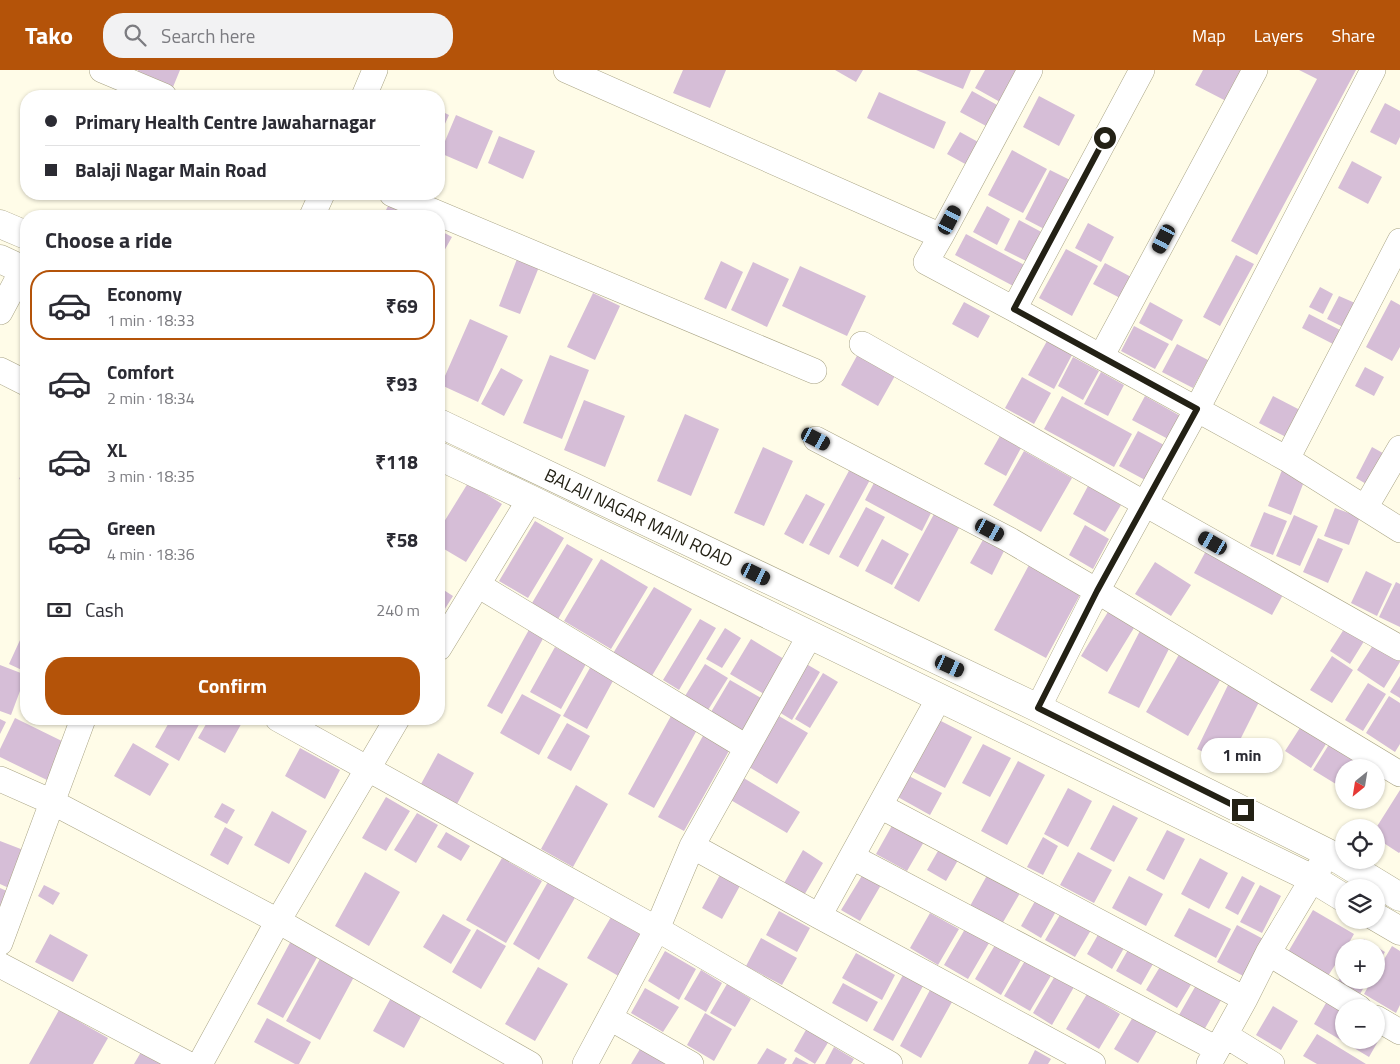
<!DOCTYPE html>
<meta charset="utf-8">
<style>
:root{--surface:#fff;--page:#f2f2f3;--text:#2b2b33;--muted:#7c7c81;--line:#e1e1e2;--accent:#b45309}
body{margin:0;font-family:"Titillium Web",sans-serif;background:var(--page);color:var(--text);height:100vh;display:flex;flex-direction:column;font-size:19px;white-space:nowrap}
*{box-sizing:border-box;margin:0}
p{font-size:16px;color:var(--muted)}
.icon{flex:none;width:28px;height:28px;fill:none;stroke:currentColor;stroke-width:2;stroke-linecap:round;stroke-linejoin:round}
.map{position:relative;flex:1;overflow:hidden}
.sheet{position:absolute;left:20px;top:140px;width:425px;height:515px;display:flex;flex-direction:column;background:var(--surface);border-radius:20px;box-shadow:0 1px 4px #0004}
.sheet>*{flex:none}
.banner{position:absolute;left:20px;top:20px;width:425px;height:110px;border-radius:20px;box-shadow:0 1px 4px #0004;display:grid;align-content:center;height:110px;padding:0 25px;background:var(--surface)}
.needle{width:32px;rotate:210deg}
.buttons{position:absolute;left:1335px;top:689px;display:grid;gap:10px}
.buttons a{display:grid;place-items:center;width:50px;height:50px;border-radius:50%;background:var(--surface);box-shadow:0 1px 4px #0004;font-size:25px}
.end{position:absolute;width:22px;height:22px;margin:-11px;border:6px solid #232115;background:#fff;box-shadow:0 0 0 2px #fff}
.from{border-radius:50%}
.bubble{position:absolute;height:35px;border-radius:18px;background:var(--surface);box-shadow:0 1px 4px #0004;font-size:16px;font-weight:700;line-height:35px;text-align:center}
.car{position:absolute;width:15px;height:30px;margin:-15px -8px;border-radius:6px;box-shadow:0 0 4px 1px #0007;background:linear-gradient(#222 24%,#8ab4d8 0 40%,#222 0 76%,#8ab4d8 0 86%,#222 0)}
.banner b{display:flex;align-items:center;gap:18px;height:48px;font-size:19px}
.banner b+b{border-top:1px solid var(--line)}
.banner i{width:12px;height:12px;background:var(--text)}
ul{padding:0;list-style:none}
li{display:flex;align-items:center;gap:15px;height:70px;margin:0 10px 8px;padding:0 15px;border:2px solid transparent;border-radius:20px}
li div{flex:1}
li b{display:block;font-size:19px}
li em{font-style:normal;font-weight:700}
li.selected{border-color:var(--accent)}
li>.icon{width:45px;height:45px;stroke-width:1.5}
h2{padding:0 25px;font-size:22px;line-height:60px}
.pay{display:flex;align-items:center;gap:12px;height:55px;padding:0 25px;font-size:19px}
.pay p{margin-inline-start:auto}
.primary-button{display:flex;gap:10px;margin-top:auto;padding:10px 25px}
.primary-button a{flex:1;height:58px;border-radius:20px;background:var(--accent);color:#fff;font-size:20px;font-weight:700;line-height:58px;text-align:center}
header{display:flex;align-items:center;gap:30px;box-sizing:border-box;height:70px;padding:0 25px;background:var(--accent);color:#fff}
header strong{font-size:24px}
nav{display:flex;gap:28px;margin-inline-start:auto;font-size:18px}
.search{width:350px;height:45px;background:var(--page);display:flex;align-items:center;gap:12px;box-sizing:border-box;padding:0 18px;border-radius:20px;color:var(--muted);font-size:19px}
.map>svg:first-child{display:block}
.building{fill:#d6bed7}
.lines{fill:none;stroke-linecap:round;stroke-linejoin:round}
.minor-casing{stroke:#a9a485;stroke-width:26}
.tertiary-casing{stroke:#a9a485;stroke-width:29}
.minor{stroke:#fff;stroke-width:25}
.tertiary{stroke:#fff;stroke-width:28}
.route{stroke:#232115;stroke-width:6}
.labels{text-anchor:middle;stroke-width:4;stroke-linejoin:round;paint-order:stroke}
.street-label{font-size:18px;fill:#232115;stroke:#fff}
</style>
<header>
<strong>Tako</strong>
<div class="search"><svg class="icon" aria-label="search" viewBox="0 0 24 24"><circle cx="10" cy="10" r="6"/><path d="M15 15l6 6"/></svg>Search here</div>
<nav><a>Map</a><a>Layers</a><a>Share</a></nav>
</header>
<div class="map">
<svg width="1400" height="994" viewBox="0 0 1400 994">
<rect width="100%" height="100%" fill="#fffce8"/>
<!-- building -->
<path class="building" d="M 138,0 L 180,0 L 173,17 L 137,2 Z
M 683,0 L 726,0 L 710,38 L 673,23 Z
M 835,0 L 863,0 L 856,12 Z
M 916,0 L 971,0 L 963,19 Z
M 985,0 L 1015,0 L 1017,1 L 1000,32 L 975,18 Z
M 1203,0 L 1245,0 L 1228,32 L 1195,15 Z
M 1299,0 L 1356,0 L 1257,185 L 1231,171 L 1317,9 Z
M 972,21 L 999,36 L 988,57 L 960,42 Z
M 879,22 L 946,52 L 934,79 L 867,48 Z
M 1039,26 L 1075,45 L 1059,76 L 1023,57 Z
M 1385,33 L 1400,41 L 1400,67 L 1396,75 L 1370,62 Z
M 439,40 L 449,45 L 439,67 Z
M 456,45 L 493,61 L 477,99 L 440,83 Z
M 960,62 L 980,73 L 967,95 L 947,84 Z
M 499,66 L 535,81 L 523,109 L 488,93 Z
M 1012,80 L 1047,99 L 1023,143 L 988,125 Z
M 1352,91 L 1382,107 L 1368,134 L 1338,118 Z
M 1050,100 L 1074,112 L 1048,161 L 1025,149 Z
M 390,132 L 412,144 L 411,146 L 383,146 Z
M 987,136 L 1010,149 L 997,175 L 973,162 Z
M 1019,150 L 1047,165 L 1032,194 L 1004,180 Z
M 1088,153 L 1114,167 L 1101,192 L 1075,178 Z
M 439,160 L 452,167 L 439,190 Z
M 966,164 L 1028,197 L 1017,218 L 955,185 Z
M 1066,179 L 1098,196 L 1072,246 L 1039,228 Z
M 1236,185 L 1254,194 L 1220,256 L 1203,247 Z
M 517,189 L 539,197 L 520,244 L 499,236 Z
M 721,191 L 743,202 L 726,239 L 704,229 Z
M 753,192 L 789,209 L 767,257 L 731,240 Z
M 1105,193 L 1133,208 L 1122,229 L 1093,214 Z
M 800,196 L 866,226 L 847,266 L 782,236 Z
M 1320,217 L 1333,224 L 1323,244 L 1309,237 Z
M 593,223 L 620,236 L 595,290 L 567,277 Z
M 1339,226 L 1355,233 L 1343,257 L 1327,249 Z
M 1391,230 L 1400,235 L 1400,277 L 1392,291 L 1366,277 Z
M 964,232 L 990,246 L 978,268 L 952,254 Z
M 1150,232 L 1183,250 L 1172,271 L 1139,253 Z
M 1309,244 L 1340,260 L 1333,274 L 1302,258 Z
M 470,249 L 508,266 L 478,332 L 441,315 Z
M 1134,256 L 1169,274 L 1155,299 L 1121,281 Z
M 1047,271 L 1072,285 L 1054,319 L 1028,305 Z
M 1177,274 L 1208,290 L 1193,318 L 1162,302 Z
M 859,282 L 896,304 L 878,336 L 841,315 Z
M 550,285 L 589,300 L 562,369 L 523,353 Z
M 1073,287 L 1099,301 L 1083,330 L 1058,316 Z
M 1365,297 L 1384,307 L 1374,326 L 1355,316 Z
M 501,298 L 523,310 L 504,346 L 481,334 Z
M 1101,302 L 1124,315 L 1108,346 L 1084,334 Z
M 1022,307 L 1051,323 L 1034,354 L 1005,338 Z
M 1062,326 L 1132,364 L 1114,397 L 1044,359 Z
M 1145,326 L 1182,347 L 1170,370 L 1132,350 Z
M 1273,326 L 1300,340 L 1286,367 L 1259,353 Z
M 584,330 L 625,346 L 605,397 L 564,380 Z
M 685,344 L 719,359 L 691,426 L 657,411 Z
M 1138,361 L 1164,375 L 1145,410 L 1119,396 Z
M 1000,366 L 1021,378 L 1006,406 L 984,394 Z
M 763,377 L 793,391 L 764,456 L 734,443 Z
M 1372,377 L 1390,387 L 1373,418 L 1356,408 Z
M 1024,381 L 1072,408 L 1041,462 L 993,435 Z
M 26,394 L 26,412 L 19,409 Z
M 851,397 L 871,408 L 829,485 L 809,475 Z
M 1282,400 L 1305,409 L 1291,445 L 1268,436 Z
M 875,411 L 932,441 L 922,461 L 865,430 Z
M 468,413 L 502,434 L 466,492 L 439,476 L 439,460 Z
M 1088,416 L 1121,435 L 1105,462 L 1073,444 Z
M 806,424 L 825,434 L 803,474 L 784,464 Z
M 866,437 L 885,447 L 858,497 L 839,487 Z
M 1335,438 L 1360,447 L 1349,475 L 1324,466 Z
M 1264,442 L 1287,451 L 1273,485 L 1250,476 Z
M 934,444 L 959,458 L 919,532 L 894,518 Z
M 1294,445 L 1318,456 L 1300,496 L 1276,486 Z
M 535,451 L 564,468 L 528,528 L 499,511 Z
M 1085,455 L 1109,469 L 1093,499 L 1069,485 Z
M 984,468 L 1005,479 L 992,505 L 970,493 Z
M 1318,468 L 1343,479 L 1328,513 L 1303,502 Z
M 882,469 L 909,484 L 892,515 L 865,501 Z
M 567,474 L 593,489 L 558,549 L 532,533 Z
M 1207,479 L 1285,521 L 1272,545 L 1194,503 Z
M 601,489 L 648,517 L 611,579 L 564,551 Z
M 1155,492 L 1191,515 L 1171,546 L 1135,524 Z
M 1029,495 L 1081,523 L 1046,588 L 994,560 Z
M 1366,501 L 1392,514 L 1377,546 L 1351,533 Z
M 1396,512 L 1400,514 L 1400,557 L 1379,547 Z
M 439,517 L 453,526 L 443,542 L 439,539 Z
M 654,517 L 692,539 L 650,609 L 612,585 Z
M 1111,537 L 1137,553 L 1107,602 L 1081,586 Z
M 700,549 L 716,558 L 679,620 L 663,610 Z
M 1143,555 L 1173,571 L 1139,638 L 1108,623 Z
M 531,556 L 545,565 L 502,644 L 487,636 Z
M 1346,556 L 1366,568 L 1350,594 L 1330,581 Z
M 26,557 L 26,595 L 24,601 L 9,594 Z
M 725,558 L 741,568 L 722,598 L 706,589 Z
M 751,569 L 784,589 L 764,624 L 730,604 Z
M 1375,572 L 1400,588 L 1400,592 L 1384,618 L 1357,600 Z
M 555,577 L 586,594 L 561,639 L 530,622 Z
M 1181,581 L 1223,605 L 1188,666 L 1146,642 Z
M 1332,586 L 1353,600 L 1332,633 L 1310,620 Z
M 803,592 L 820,602 L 792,650 L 774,639 Z
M 705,594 L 728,608 L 708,640 L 685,626 Z
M 0,595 L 26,605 L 11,645 L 0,641 Z
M 591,596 L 614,609 L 587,659 L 563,646 Z
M 823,603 L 838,612 L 810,658 L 795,649 Z
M 1400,606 L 1400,628 L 1390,622 Z
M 730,610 L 761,628 L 739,666 L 708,647 Z
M 1229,613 L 1261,628 L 1228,694 L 1197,679 Z
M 1368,613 L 1386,624 L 1363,661 L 1345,650 Z
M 522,624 L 561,645 L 539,685 L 500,663 Z
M 1389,626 L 1400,633 L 1400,674 L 1395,682 L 1366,663 Z
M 671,646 L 697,660 L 654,738 L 628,724 Z
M 779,646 L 808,663 L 777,714 L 749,697 Z
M 15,648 L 68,674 L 49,711 L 0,687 L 0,679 Z
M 0,649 L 6,652 L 0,664 Z
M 171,649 L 202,649 L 179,691 L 155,677 Z
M 209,649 L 244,649 L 225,683 L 198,668 Z
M 939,650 L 972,667 L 945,718 L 912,701 Z
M 1305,650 L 1331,666 L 1311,698 L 1285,681 Z
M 567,653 L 590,666 L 571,701 L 547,688 Z
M 704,664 L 730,679 L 684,761 L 658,747 Z
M 1333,668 L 1366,689 L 1360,698 L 1344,698 L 1344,719 L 1313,700 Z
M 133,673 L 169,694 L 150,726 L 114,706 Z
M 983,674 L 1011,688 L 990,727 L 962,713 Z
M 300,678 L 340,700 L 325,729 L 285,706 Z
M 438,683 L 474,703 L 457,734 L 421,714 Z
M 1018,691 L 1045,705 L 1007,775 L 981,761 Z
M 907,705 L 942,723 L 930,745 L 896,726 Z
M 742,707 L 800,742 L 787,763 L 729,729 Z
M 576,715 L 608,734 L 573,797 L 541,779 Z
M 1068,718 L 1092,731 L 1068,777 L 1044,764 Z
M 1400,720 L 1400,782 L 1399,783 L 1376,768 L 1376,758 Z
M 386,727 L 410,741 L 386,781 L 362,768 Z
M 222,733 L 235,740 L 227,754 L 214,747 Z
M 1113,735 L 1138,748 L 1114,792 L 1090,779 Z
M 272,741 L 307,761 L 289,794 L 254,775 Z
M 417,743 L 438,755 L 416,793 L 394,780 Z
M 894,752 L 925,770 L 907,801 L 876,784 Z
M 225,757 L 243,767 L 228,795 L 210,785 Z
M 1167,760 L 1185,769 L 1164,810 L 1146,800 Z
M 446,762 L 470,776 L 461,791 L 437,777 Z
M 1043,767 L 1058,776 L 1043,805 L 1027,797 Z
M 0,771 L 26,781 L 11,819 L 0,814 Z
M 942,774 L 961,785 L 946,811 L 927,800 Z
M 803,780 L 823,793 L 803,827 L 783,815 Z
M 1078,782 L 1112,800 L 1094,833 L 1060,815 Z
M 502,788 L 542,811 L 506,873 L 466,850 Z
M 1200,788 L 1228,803 L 1209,839 L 1181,824 Z
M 990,800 L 1023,818 L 1002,854 L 970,836 Z
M 722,801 L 742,812 L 722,849 L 702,838 Z
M 365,802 L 400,822 L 369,876 L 335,856 Z
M 863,804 L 881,815 L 860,851 L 841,840 Z
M 1129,806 L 1163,824 L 1146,856 L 1112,838 Z
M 1242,806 L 1255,813 L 1238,845 L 1225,838 Z
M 549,810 L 576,826 L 539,890 L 513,874 Z
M 44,815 L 60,823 L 53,835 L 38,826 Z
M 1260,815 L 1281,826 L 1262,863 L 1240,852 Z
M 0,818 L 9,822 L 0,843 Z
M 1039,824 L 1059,836 L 1041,868 L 1021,856 Z
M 1064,838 L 1094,855 L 1075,887 L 1045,870 Z
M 1189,838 L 1231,859 L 1216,888 L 1174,866 Z
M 1313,840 L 1354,864 L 1346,878 L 1344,878 L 1344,881 L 1328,906 L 1288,882 Z
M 779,841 L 810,858 L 797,882 L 766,865 Z
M 930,843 L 959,859 L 938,895 L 910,878 Z
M 443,844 L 471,860 L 451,894 L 423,877 Z
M 611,847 L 646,867 L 622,908 L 587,888 Z
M 1237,855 L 1267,871 L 1247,908 L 1217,892 Z
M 1103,856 L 1128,871 L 1112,899 L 1087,884 Z
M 477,859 L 506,876 L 481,919 L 452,902 Z
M 965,859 L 989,873 L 968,909 L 944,895 Z
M 50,864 L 88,885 L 73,912 L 35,892 Z
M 761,868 L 797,888 L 782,915 L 746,896 Z
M 292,869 L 319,884 L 283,948 L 257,934 Z
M 1364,869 L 1385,882 L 1376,897 L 1376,878 L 1358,878 Z
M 1133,871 L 1158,885 L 1141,915 L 1116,901 Z
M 995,875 L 1021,890 L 1001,925 L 975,909 Z
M 1392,876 L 1400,881 L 1400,935 L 1396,943 L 1364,924 L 1372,910 L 1376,910 L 1376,903 Z
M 665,881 L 696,899 L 679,930 L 648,911 Z
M 856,883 L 895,905 L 882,930 L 842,908 Z
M 321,887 L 355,905 L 320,970 L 286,951 Z
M 1026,889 L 1052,904 L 1030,941 L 1004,926 Z
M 1164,890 L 1195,908 L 1177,938 L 1146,920 Z
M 538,897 L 568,914 L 535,971 L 505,954 Z
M 701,900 L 722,913 L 706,942 L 684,929 Z
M 1344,902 L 1344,910 L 1368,910 L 1360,924 L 1338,911 Z
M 903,905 L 923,916 L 893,971 L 873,960 Z
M 1055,906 L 1074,917 L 1052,955 L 1033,943 Z
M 1199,910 L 1224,925 L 1204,960 L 1179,945 Z
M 843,913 L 878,932 L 867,952 L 832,933 Z
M 727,914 L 751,929 L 735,957 L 710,943 Z
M 645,918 L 679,937 L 663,962 L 631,943 Z
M 930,920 L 952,932 L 921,988 L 900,976 Z
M 1087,924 L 1120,944 L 1099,979 L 1066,959 Z
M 392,926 L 423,943 L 404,978 L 373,961 Z
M 1330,926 L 1344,938 L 1344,970 L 1376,970 L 1376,954 L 1385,959 L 1369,987 L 1314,954 Z
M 1273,936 L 1298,951 L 1281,980 L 1256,965 Z
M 59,940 L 108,968 L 93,994 L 29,994 Z
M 705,943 L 732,959 L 714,991 L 687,975 Z
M 1133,947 L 1157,961 L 1138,993 L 1114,979 Z
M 267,948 L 311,972 L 299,994 L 295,994 L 254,972 Z
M 807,958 L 829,971 L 815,994 L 794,981 Z
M 1317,964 L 1366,994 L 1317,994 L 1303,986 Z
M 643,974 L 678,994 L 631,994 Z
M 834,977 L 854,989 L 851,994 L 825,994 Z
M 767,978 L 787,989 L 784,994 L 757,994 Z
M 1035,980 L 1051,989 L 1048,994 L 1028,994 Z
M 141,982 L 163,994 L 134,994 Z
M 796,987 L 809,994 L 792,994 Z"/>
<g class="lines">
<defs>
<path id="minor" d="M 102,0 L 164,26
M 566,0 L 941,166
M 1030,0 L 941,166 L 926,192 L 1014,239 L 1287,389 L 1400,460
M 364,26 L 375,0
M 392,124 L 814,301
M 312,146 L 322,124
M 1014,239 L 1142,0
M 0,242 L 23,199
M 862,274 L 1400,578
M 1101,287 L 1255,0
M 0,300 L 26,313
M 816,369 L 1008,469 L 1097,521 L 1400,704
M 1287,389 L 1400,171
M 1365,438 L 1400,378
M 478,515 L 746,677
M 439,578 L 530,429
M 1038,638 L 1097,521 L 1197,339 L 1373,0
M 278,649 L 657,859 L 890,994
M 0,709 L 52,732 L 278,851 L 530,994
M 880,736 L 1245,929
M 692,776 L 819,846 L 1093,994
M 852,787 L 1217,979
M 819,846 L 939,628
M 0,873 L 83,649
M 1268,883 L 1359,938
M 0,895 L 188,994
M 610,948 L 691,994
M 1376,948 L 1400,962
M 1225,965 L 1272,994
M 200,994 L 278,851 L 397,649
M 585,994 L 657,859 L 692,776 L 810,565
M 1209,994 L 1245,929 L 1268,883 L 1328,783"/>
<g id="tertiary">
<path d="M 0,154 L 26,165"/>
<path d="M 0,189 L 26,201"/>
<path id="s1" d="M 439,353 L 1038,638 L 1328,783 L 1400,827"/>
<path d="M 439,386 L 530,429 L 1313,809 L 1344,828"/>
<path d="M 1376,847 L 1400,861"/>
</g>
</defs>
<!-- minor casing -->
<use href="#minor" class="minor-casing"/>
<!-- tertiary casing -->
<use href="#tertiary" class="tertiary-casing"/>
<!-- minor -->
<use href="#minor" class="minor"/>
<!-- tertiary -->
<use href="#tertiary" class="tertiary"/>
</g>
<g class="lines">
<!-- route -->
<path class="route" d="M 1105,68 L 1014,239 L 1197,339 L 1097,521 L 1038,638 L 1243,740"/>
</g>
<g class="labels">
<!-- street labels -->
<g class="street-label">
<text dy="6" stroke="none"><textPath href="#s1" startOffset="221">BALAJI NAGAR MAIN ROAD</textPath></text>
</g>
</g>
</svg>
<div class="buttons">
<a><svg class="needle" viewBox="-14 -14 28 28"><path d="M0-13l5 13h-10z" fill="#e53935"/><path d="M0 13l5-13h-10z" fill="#7c7c81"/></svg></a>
<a><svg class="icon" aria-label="locate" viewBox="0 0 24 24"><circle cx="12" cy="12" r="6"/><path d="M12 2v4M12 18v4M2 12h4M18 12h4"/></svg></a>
<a><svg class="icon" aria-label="layers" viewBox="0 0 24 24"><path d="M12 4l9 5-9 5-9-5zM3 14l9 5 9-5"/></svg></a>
<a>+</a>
<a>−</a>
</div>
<i class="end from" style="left:1105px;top:68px"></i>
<i class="end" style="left:1243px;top:740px"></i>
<div class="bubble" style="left:1201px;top:668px;width:82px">1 min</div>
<i class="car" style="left:950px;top:150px;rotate:28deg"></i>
<i class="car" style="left:1164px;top:169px;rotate:208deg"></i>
<i class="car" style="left:816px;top:369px;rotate:118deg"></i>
<i class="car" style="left:990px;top:460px;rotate:118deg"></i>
<i class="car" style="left:1213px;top:473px;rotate:300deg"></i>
<i class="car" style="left:756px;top:504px;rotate:116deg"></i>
<i class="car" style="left:950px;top:596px;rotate:115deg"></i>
<div class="banner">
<b><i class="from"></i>Primary Health Centre Jawaharnagar</b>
<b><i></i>Balaji Nagar Main Road</b>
</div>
<section class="sheet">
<h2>Choose a ride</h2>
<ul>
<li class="selected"><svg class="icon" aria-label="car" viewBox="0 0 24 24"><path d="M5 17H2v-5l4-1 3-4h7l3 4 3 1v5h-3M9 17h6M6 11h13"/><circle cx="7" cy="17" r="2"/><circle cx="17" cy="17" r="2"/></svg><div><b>Economy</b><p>1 min · 18:33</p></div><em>₹69</em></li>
<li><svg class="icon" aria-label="car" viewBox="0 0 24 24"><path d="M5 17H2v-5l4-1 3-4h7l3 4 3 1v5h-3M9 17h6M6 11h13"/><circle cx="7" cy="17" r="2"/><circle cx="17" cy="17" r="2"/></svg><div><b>Comfort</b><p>2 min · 18:34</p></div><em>₹93</em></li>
<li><svg class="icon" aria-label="car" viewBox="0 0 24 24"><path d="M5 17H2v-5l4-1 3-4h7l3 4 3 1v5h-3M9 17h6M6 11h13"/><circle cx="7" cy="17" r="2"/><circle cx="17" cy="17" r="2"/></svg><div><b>XL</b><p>3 min · 18:35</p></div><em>₹118</em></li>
<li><svg class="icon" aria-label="car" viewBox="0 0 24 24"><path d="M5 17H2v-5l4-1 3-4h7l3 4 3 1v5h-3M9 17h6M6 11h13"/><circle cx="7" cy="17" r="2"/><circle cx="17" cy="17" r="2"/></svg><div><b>Green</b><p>4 min · 18:36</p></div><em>₹58</em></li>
</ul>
<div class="pay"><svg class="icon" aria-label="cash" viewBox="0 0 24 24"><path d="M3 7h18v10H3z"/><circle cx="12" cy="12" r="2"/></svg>Cash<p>240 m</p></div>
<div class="primary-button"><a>Confirm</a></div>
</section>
</div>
